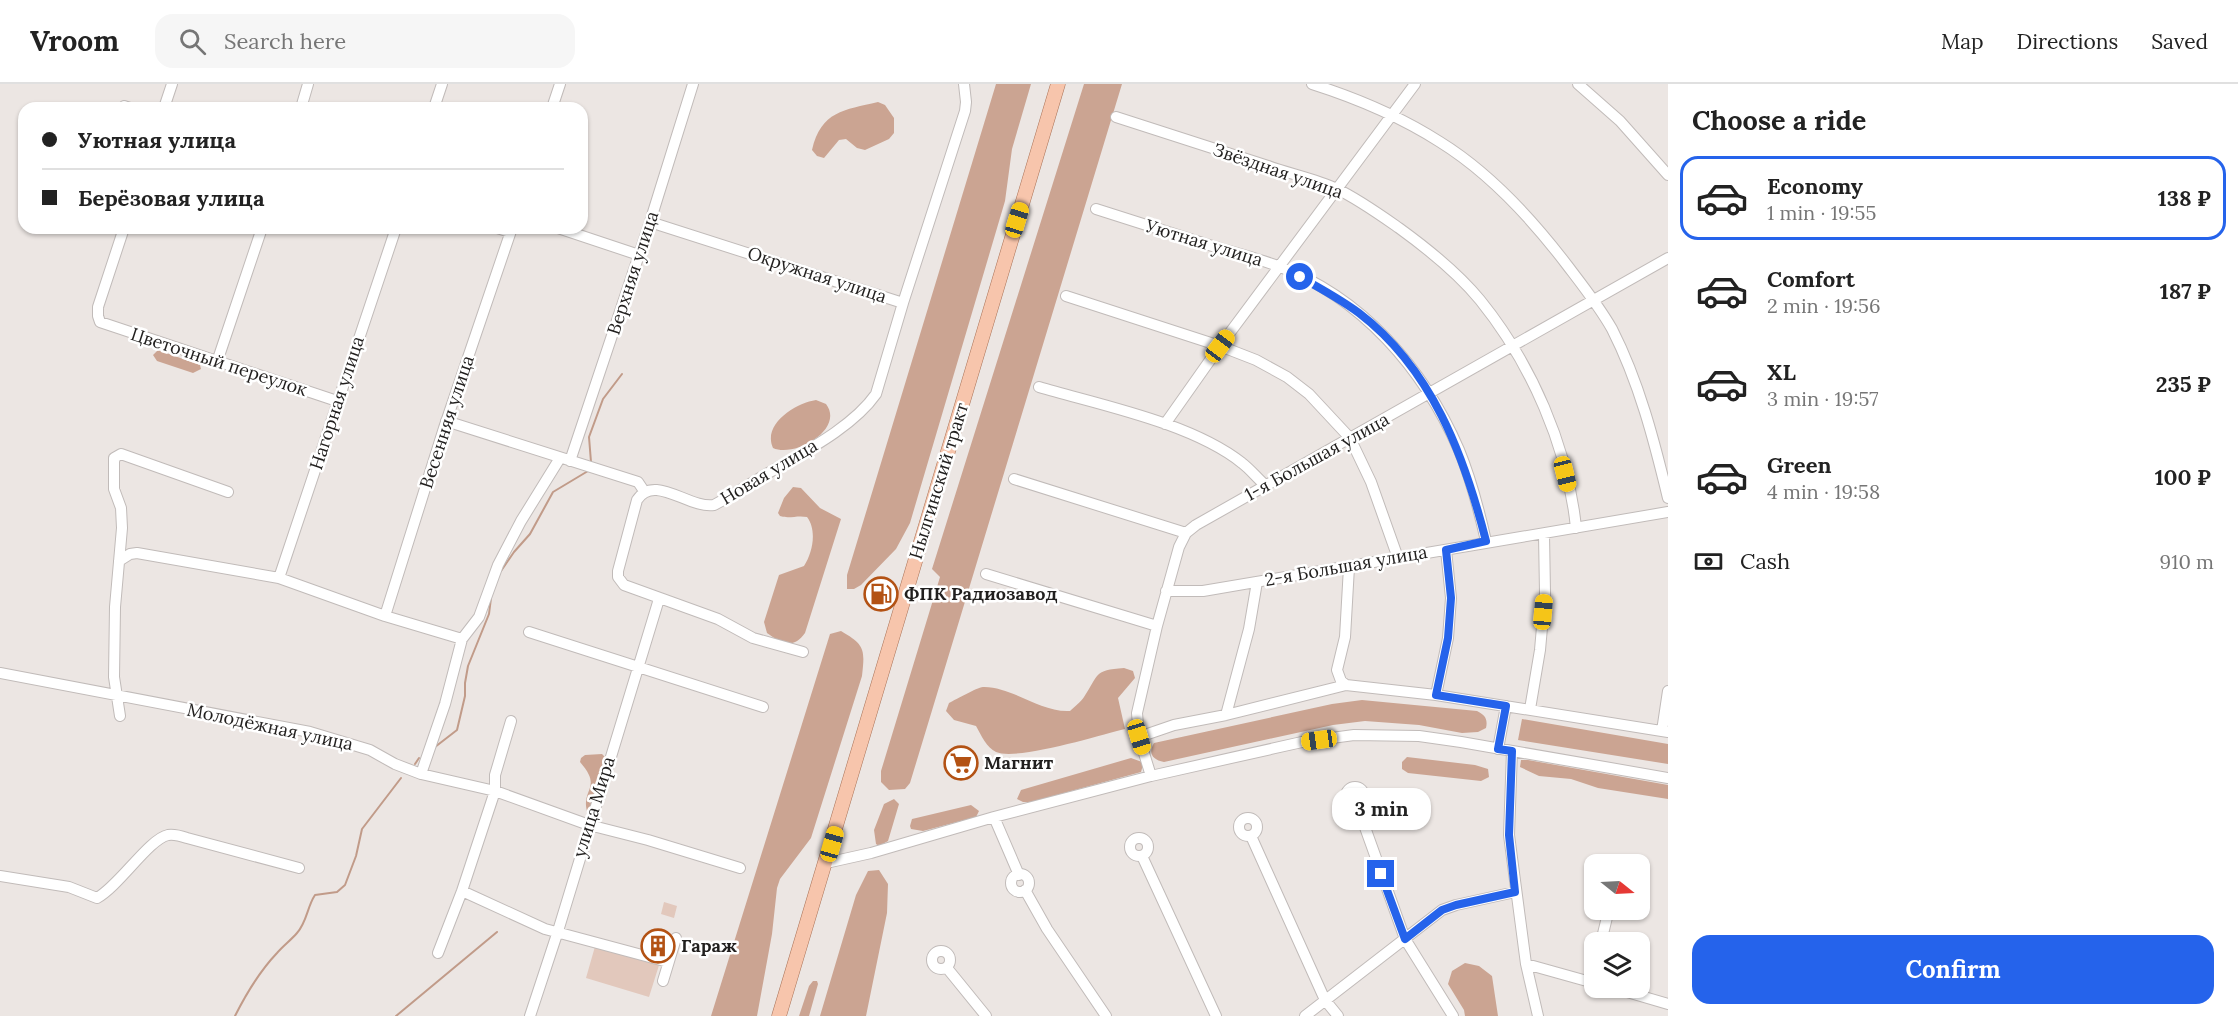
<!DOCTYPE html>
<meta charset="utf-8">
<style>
:root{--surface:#fff;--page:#f6f6f6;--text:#222;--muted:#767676;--line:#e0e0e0;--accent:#2563eb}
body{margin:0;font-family:Lora,serif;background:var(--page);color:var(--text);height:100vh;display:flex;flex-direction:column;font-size:22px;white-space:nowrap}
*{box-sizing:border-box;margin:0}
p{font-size:20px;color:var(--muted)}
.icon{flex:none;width:33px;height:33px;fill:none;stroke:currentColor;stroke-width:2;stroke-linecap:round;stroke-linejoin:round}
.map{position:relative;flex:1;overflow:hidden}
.side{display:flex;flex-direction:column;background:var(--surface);width:570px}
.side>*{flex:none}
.top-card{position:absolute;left:18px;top:18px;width:570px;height:132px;border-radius:18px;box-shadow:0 2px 4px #0004;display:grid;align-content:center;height:132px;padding:0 24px;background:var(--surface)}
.needle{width:39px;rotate:108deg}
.fabs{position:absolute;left:1584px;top:770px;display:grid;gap:12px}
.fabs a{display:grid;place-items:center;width:66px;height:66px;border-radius:12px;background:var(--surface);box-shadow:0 2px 4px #0004;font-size:30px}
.end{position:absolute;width:27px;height:27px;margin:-14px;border:8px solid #2563eb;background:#fff;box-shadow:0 0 0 3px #fff}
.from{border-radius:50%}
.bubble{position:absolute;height:42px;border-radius:18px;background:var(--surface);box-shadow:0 2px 4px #0004;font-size:20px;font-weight:700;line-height:42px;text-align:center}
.car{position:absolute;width:18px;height:36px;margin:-18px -9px;border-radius:8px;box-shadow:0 0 4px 2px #0007;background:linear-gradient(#f5c518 24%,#345 0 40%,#f5c518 0 76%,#345 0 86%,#f5c518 0)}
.top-card b{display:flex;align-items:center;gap:21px;height:57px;font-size:22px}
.top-card b+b{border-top:2px solid var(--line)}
.top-card i{width:15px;height:15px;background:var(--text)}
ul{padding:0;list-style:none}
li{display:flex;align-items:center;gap:18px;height:84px;margin:0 12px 9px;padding:0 12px;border:3px solid transparent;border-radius:18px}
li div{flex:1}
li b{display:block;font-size:22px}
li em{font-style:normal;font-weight:700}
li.current{border-color:var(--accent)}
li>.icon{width:54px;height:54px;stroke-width:1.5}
h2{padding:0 24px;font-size:27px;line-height:72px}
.pay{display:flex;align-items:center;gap:15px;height:66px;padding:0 24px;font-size:22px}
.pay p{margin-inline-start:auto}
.action{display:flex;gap:12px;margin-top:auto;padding:12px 24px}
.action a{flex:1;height:69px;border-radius:18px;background:var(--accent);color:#fff;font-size:24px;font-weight:700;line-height:69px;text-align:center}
header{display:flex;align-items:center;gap:36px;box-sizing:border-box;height:84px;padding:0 30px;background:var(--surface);border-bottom:2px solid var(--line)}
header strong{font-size:28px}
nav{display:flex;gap:33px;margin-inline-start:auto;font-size:21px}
.search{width:420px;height:54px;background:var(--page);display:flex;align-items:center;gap:15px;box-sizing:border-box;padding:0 21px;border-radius:18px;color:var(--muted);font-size:22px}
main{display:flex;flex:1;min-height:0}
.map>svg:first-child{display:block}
.green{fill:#e2c8bc}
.forest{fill:#cba492}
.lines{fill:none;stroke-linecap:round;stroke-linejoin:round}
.stream{stroke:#c19b89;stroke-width:2}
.minor-casing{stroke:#c1bbb9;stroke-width:12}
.major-casing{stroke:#a97257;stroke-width:15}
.minor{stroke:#fff;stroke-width:10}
.major{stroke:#f7c5ac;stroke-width:14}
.route{stroke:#2563eb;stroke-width:8}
.labels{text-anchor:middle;stroke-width:5;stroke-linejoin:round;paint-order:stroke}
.street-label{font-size:18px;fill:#211f1e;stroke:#fff}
.poi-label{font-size:18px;font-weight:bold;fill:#211f1e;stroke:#fff;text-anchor:start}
</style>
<header>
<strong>Vroom</strong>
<div class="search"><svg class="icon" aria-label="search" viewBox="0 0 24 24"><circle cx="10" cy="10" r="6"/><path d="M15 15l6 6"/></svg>Search here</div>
<nav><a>Map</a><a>Directions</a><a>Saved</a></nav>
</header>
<main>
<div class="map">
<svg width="1668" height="932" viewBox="0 0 1668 932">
<rect width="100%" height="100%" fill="#ece6e3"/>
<!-- green -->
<path class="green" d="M 664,818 L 677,822 L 674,834 L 661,830 Z
M 596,859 L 660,878 L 649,913 L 586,894 Z"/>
<!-- forest -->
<path class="forest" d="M 996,0 L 1031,0 L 1012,65 L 1005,117 L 910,439 L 896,465 L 861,501 L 854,505 L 847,505 L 847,491 Z
M 1084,0 L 1122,0 L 910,699 L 905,705 L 889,706 L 881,698 L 881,687 L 940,493 L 932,485 Z
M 878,18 L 885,21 L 894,34 L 894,49 L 889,55 L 865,66 L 857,64 L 846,55 L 839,56 L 824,74 L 817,72 L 812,66 C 821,27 844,26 878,18 Z
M 158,266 L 197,280 L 200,281 L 201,285 L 193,289 L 157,277 L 153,271 Z
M 816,316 L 826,320 C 845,345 795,374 773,364 C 762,340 796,319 816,316 Z
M 793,403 L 801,404 L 820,424 L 841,435 L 805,549 C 793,566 781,559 767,549 L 764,538 L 779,491 L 804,482 C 813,468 817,446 807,433 C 797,431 789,435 780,432 L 778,429 L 784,414 Z
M 841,547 C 865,561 865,565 862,592 L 811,754 L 780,795 L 777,804 L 772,850 L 757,932 L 711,932 L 830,550 Z
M 1124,584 L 1133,587 L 1135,594 L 1118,614 L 1125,645 C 1100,651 1017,677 996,668 C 987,664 981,651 976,642 L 954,636 L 946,627 L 949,619 C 957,615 976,604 983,603 C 1011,602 1041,629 1070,627 C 1075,622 1081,618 1084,613 C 1099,591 1093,586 1124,584 Z
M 1362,616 L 1477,627 C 1485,631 1488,635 1486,644 L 1478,648 L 1462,649 L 1419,641 L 1365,637 L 1333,641 L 1164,678 C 1152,676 1148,669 1154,659 L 1332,620 Z
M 1522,635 L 1668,660 L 1668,680 L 1518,656 Z
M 602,670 L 605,673 L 605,678 L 590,725 L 587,727 C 581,705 603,704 580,678 L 581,674 L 585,671 Z
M 1407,673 L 1475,681 L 1488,685 L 1489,693 L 1481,697 L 1408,689 L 1402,685 L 1402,678 Z
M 1131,674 L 1142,678 L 1143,681 L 1141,688 L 1031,718 L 1023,718 L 1017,715 L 1021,706 Z
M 1521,676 L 1528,676 L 1668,701 L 1668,715 L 1598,704 L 1571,695 L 1539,692 L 1520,683 Z
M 894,715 L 899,720 L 888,757 L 879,762 L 876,760 L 874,746 L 884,720 Z
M 971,721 L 979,727 L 976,733 L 923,747 L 911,745 L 910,742 L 912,735 Z
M 879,786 L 888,800 L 887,829 L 866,932 L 820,932 L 856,811 L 868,787 Z
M 1465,879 L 1479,882 L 1492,892 L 1498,932 L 1465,932 L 1464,926 L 1448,900 L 1452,887 Z
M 813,897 L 817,897 L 818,900 L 809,932 L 799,932 L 809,902 Z"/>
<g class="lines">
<!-- stream -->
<path class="stream" d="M 591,378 L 589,353 L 603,315 L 622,290
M 501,487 L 514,468 L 530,450 L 553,408 L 588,387
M 435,663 L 457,646 L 465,612 L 465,599 L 468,582 L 489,530 L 491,514
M 415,680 L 419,674
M 235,932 C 246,910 260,887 277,869 C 283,862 291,856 297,849 C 307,838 307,823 315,811 L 337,808 L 345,801 L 356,772 L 362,745 L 401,694
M 396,932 L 497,848"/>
<defs>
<path id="minor" d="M 1312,0 C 1356,14 1401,33 1440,58 C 1490,89 1532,135 1567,181 C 1583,202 1599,222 1612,245 C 1639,298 1654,356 1668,414
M 1578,0 L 1620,37 L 1668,91
M 124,22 L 130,24
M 164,24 L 172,0
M 301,24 L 308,0
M 434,24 L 442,0
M 552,24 L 560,0
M 1116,33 C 1167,49 1217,66 1268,82 C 1290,90 1316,95 1337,105 C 1358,115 1379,130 1399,144 C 1428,165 1457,188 1480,216 C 1531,279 1568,363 1576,444
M 1096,125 C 1134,137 1171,149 1209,161 C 1232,168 1256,174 1278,182 C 1362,213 1424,285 1459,366 C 1471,395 1479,426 1486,457
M 650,138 L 903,219 L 965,27 L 966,18 L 964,0
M 124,144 L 98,223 L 98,232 L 100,238 L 337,317
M 497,144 L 510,148
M 558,144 L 639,171
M 1066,212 L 1220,262 L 1256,276 L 1287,293 L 1309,310 L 1350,354 L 1371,398 L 1398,474
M 217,278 L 262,144
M 1039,303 C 1100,321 1192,339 1242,379 C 1250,385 1257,394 1265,401
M 446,337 L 638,398 L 644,407
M 1165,340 L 1220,262 L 1415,0
M 570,377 L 650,138 L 693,0
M 1014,395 L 1186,449
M 119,477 L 130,470 L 137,469 L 279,494 L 385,532 L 462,555
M 986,490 L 1157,542
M 279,494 L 396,144
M 1166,507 L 1203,507 L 1668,428
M 385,532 L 444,344 L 512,144
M 529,548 L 763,623
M 803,568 L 753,554 L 718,535 L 624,501 L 618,493 L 618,487 L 637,416 C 654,389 689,425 714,421 C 733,411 751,399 770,388 C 804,368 853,343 876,310 L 903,219
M 0,589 L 310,648 L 370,666 L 395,680 L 421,690 L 495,707 L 589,741 L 648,756 L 740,784
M 1346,601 L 1341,597 L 1337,586 L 1345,553 L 1349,483
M 1436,611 L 1448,554 L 1451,514 L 1446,466
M 1530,625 L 1540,566 L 1545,509 L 1544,450
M 1226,631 L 1249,545 L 1257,498
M 120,632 L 114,593 L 115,523 L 122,444 L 121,424 L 114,405 L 114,374 L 121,370 L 228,408
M 1662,647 L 1668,607
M 1139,653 L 1174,641 L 1226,631 L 1346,601 L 1436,611 L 1668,648
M 1498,665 L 1506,622
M 1512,667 L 1509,751 L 1526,880 L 1538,932
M 421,690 L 445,620 L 462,555 L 479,533 L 498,481 L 521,437 L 560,374
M 1151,692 L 1139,653 L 1137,629 L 1157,542 L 1179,463 L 1186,449 L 1196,441 L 1668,174
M1346 712a9 9 0 1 1 18 0a9 9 0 1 1-18 0Z
M 1357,721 L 1405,855 L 1453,932
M 994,733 L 1019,791
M1239 743a9 9 0 1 1 18 0a9 9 0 1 1-18 0Z
M 1251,752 L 1325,916 L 1338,932
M1130 763a9 9 0 1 1 18 0a9 9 0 1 1-18 0Z
M 1142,772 L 1216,932
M 826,779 L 871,769 L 994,733 L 1151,692 L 1302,658 L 1354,651 L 1419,652 L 1461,658 L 1668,694
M1011 799a9 9 0 1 1 18 0a9 9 0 1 1-18 0Z
M 0,792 L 69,803 L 97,814 C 119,802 149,755 168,751 C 174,750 181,752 187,754 L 299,784
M 1025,806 L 1047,845 L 1106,932
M 462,807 L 545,845 L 668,878
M 1601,858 L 1609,825
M932 876a9 9 0 1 1 18 0a9 9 0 1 1-18 0Z
M 438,869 L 462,807 L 495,707 L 495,691 L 511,637
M 1526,880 L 1594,899
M 947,884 L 986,932
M 663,897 L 676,854
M 1590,898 L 1594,882
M 1610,903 L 1668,920
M 530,932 L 558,847 L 659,515
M 1305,932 L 1442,826 L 1456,821 L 1515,808"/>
<path id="major" d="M 779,932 L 1058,0"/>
</defs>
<!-- minor casing -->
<use href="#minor" class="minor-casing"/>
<!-- major casing -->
<use href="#major" class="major-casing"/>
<!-- minor -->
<use href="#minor" class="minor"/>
<!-- major -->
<use href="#major" class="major"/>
</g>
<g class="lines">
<!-- route -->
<path class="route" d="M 1300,193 C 1320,204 1340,215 1359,229 C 1432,285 1464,371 1486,457 L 1446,466 L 1451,514 L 1448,554 L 1436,611 L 1506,622 L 1498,665 L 1512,667 L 1509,751 L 1515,808 L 1456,821 L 1442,826 L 1405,855 L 1381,790"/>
</g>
<!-- icons -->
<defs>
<symbol id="fuel-ring" viewBox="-11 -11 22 22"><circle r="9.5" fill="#fff" stroke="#b35214" stroke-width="1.5"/><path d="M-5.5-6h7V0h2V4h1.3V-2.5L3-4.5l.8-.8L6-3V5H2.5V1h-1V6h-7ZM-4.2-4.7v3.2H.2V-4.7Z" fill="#b35214"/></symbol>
<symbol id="supermarket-ring" viewBox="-11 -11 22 22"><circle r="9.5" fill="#fff" stroke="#b35214" stroke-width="1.5"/><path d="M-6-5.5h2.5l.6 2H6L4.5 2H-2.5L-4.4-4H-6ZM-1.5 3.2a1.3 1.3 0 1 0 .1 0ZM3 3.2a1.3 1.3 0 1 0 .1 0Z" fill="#b35214"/></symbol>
<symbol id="building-ring" viewBox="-11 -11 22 22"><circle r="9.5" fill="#fff" stroke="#b35214" stroke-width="1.5"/><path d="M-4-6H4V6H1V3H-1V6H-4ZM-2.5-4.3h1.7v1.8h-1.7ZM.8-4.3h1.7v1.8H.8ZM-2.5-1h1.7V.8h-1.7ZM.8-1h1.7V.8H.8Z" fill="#b35214"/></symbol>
</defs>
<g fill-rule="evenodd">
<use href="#fuel-ring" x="862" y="491" width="38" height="38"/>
<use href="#supermarket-ring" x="942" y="660" width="38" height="38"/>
<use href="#building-ring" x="639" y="843" width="38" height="38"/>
</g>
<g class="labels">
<!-- street labels -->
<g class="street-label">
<text transform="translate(1278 87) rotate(19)" y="6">Звёздная улица</text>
<text transform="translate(1204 159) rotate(17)" y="6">Уютная улица</text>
<text transform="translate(633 189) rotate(-72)" y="6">Верхняя улица</text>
<text transform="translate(817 191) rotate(18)" y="6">Окружная улица</text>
<text transform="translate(219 278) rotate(18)" y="6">Цветочный переулок</text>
<text transform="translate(337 319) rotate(-72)" y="6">Нагорная улица</text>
<text transform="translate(447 338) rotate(-72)" y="6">Весенняя улица</text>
<text transform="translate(1317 373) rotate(-29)" y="6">1-я Большая улица</text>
<text transform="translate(769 388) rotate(-31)" y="6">Новая улица</text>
<text transform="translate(939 397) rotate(-73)" y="6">Нылгинский тракт</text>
<text transform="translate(1346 482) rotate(-10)" y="6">2-я Большая улица</text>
<text transform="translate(270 643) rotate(12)" y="6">Молодёжная улица</text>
<text transform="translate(594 723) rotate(-73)" y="6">улица Мира</text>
</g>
<!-- poi labels -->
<g class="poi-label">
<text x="904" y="516">ФПК Радиозавод</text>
<text x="984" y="685">Магнит</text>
<text x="681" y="868">Гараж</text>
</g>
</g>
</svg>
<div class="fabs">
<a><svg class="needle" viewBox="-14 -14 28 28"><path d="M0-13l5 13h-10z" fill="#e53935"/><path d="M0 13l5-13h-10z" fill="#767676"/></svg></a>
<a><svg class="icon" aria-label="layers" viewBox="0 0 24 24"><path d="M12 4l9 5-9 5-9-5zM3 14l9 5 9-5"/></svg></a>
</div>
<i class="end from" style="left:1300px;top:193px"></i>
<i class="end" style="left:1381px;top:790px"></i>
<div class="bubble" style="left:1332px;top:704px;width:99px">3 min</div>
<i class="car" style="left:1017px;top:136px;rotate:17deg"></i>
<i class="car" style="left:1220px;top:262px;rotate:37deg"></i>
<i class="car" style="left:1565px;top:390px;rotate:166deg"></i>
<i class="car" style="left:1543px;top:528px;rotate:5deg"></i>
<i class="car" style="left:1139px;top:653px;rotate:163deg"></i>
<i class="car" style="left:1319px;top:656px;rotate:262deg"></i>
<i class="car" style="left:832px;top:760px;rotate:16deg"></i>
<div class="top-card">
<b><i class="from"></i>Уютная улица</b>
<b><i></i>Берёзовая улица</b>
</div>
</div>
<section class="side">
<h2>Choose a ride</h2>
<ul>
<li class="current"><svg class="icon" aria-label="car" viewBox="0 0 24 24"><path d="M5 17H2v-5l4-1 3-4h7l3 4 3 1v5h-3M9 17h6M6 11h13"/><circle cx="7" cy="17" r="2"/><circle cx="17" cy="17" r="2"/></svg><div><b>Economy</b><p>1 min · 19:55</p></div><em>138 ₽</em></li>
<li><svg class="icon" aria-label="car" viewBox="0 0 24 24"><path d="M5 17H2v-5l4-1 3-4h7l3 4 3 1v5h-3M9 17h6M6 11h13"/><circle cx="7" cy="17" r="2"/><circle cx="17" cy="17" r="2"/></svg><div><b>Comfort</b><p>2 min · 19:56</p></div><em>187 ₽</em></li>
<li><svg class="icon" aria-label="car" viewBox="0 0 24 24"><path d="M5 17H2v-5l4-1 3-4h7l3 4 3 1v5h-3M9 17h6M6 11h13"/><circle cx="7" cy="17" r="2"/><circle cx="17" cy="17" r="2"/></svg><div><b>XL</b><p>3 min · 19:57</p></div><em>235 ₽</em></li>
<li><svg class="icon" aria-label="car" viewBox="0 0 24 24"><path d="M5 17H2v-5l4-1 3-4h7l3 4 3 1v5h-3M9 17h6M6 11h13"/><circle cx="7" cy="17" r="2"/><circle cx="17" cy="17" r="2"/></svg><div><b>Green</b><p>4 min · 19:58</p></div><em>100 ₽</em></li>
</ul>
<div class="pay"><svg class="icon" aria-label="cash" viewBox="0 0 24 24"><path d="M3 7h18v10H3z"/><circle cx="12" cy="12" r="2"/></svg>Cash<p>910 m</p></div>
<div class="action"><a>Confirm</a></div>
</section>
</main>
